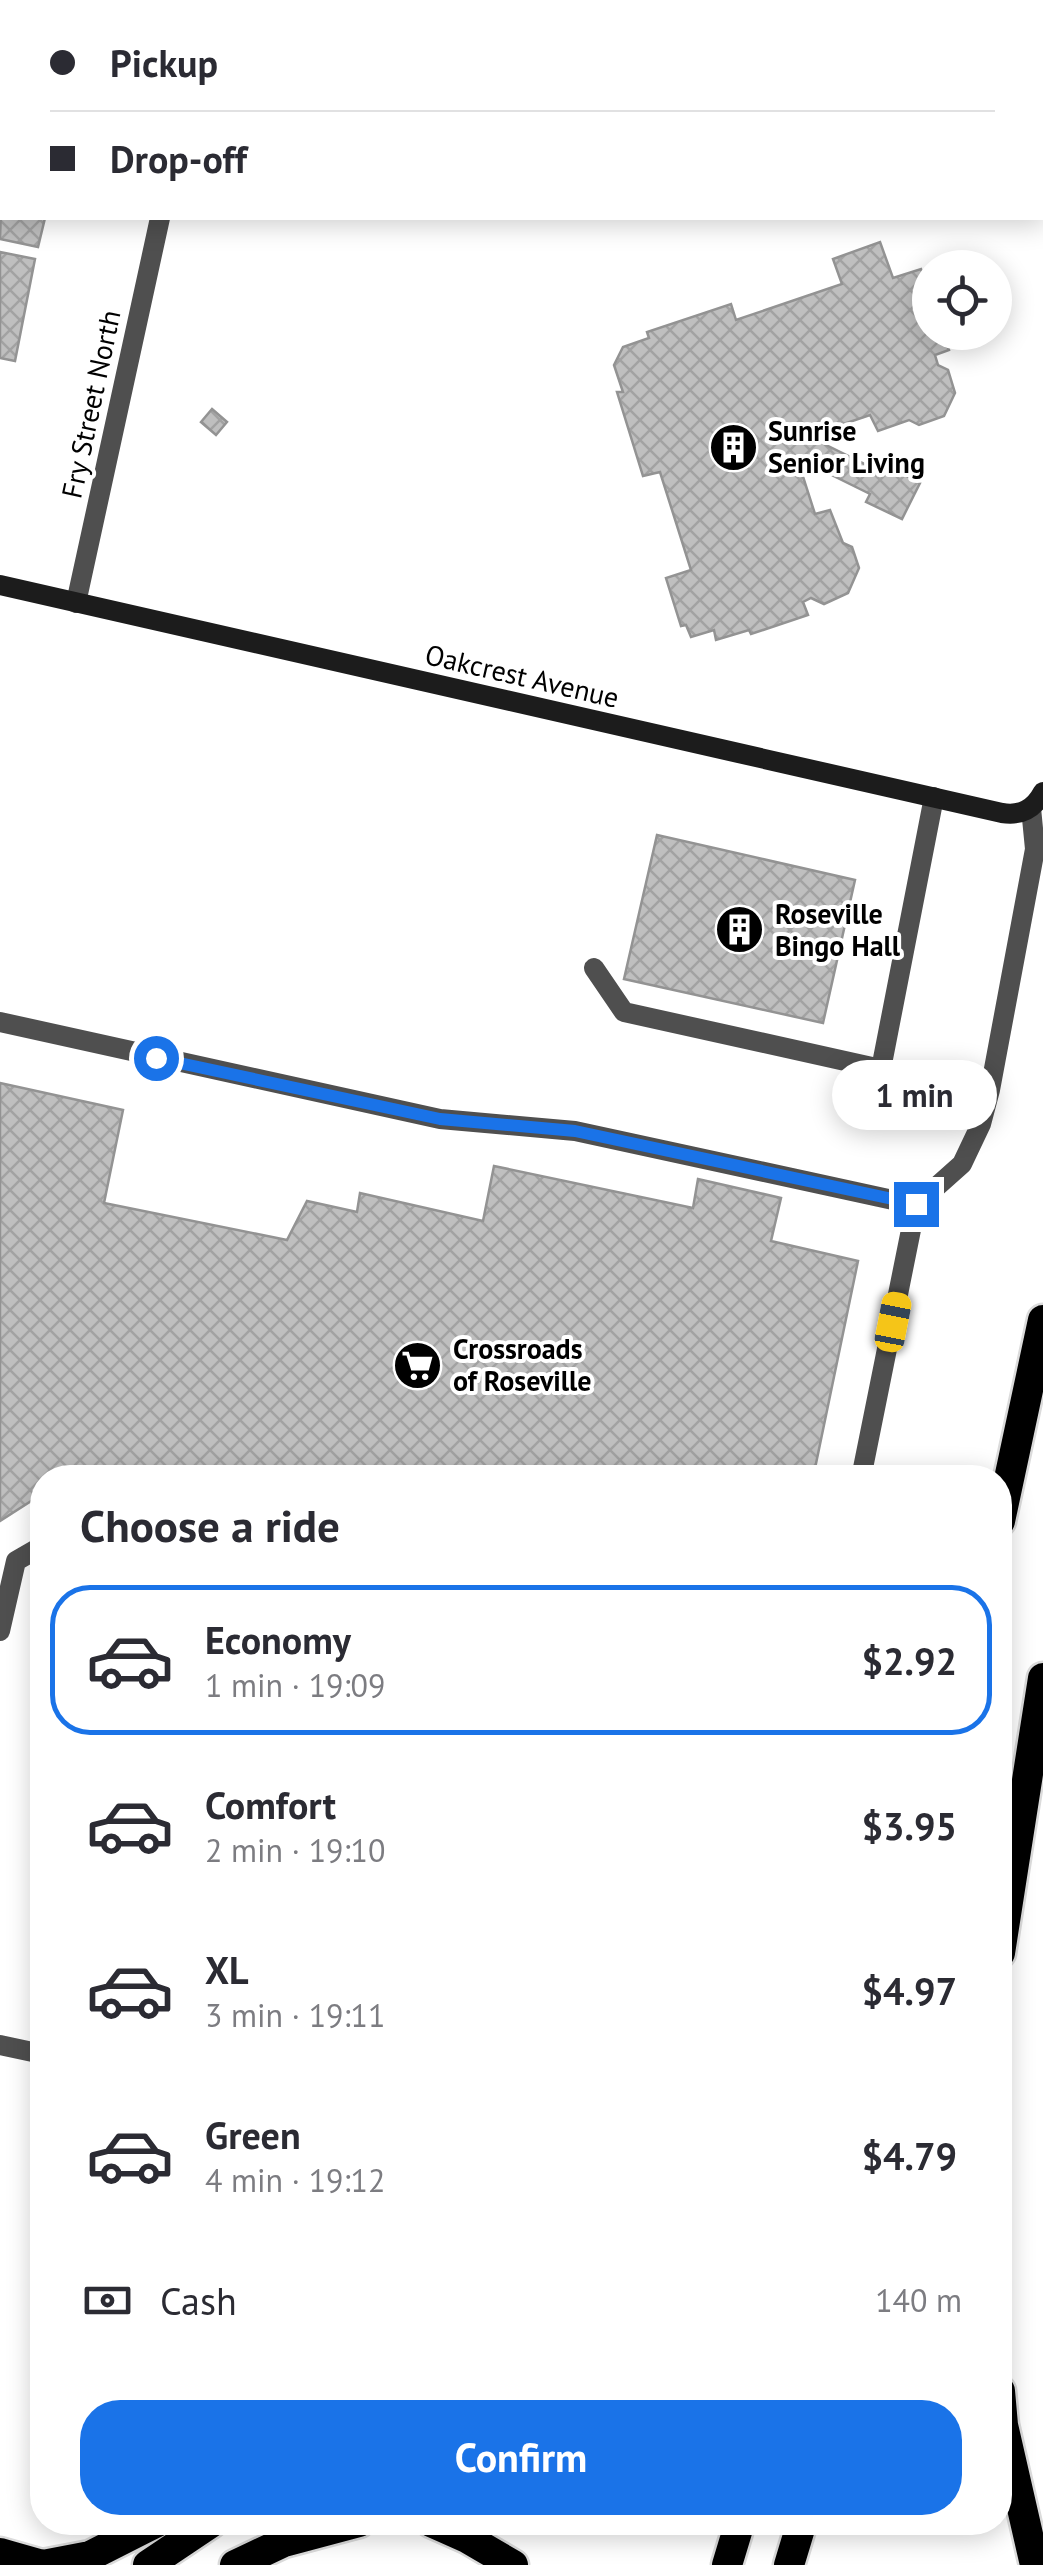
<!DOCTYPE html>
<meta charset="utf-8">
<style>
:root{--surface:#fff;--page:#f7f7f7;--text:#2b2b33;--muted:#7c7c81;--line:#e1e1e2;--accent:#1a73e8}
body{margin:0;font-family:"PT Sans",sans-serif;background:var(--page);color:var(--text);height:100vh;display:flex;flex-direction:column;font-size:38px;white-space:nowrap}
*{box-sizing:border-box;margin:0}
p{font-size:32px;color:var(--muted)}
.icon{flex:none;width:55px;height:55px;fill:none;stroke:currentColor;stroke-width:2;stroke-linecap:round;stroke-linejoin:round}
.map{position:relative;flex:1;overflow:hidden}
.side{position:absolute;left:30px;top:1465px;width:982px;height:1070px;display:flex;flex-direction:column;background:var(--surface);border-radius:40px;box-shadow:0 5px 25px #0003}
.side>*{flex:none}
.hud{position:absolute;left:0px;top:0px;width:1045px;height:220px;box-shadow:0 5px 25px #0003;display:grid;align-content:center;height:220px;padding:0 50px;background:var(--surface)}
.buttons{position:absolute;left:912px;top:250px;display:grid;gap:20px}
.buttons a{display:grid;place-items:center;width:100px;height:100px;border-radius:50%;background:var(--surface);box-shadow:0 5px 25px #0003;font-size:50px}
.end{position:absolute;width:45px;height:45px;margin:-22px;border:12px solid #1a73e8;background:#fff;box-shadow:0 0 0 5px #fff}
.from{border-radius:50%}
.bubble{position:absolute;height:70px;border-radius:35px;background:var(--surface);box-shadow:0 5px 25px #0003;font-size:32px;font-weight:700;line-height:70px;text-align:center}
.car{position:absolute;width:30px;height:60px;margin:-30px -15px;border-radius:12px;box-shadow:0 0 8px 2px #0007;background:linear-gradient(#f5c518 24%,#345 0 40%,#f5c518 0 76%,#345 0 86%,#f5c518 0)}
.hud b{display:flex;align-items:center;gap:35px;height:95px;font-size:38px}
.hud b+b{border-top:2px solid var(--line)}
.hud i{width:25px;height:25px;background:var(--text)}
ul{padding:0;list-style:none}
li{display:flex;align-items:center;gap:30px;height:150px;margin:0 20px 15px;padding:0 30px;border:5px solid transparent;border-radius:40px}
li div{flex:1}
li b{display:block;font-size:38px}
li em{font-style:normal;font-weight:700}
li.on{border-color:var(--accent)}
li>.icon{width:90px;height:90px;stroke-width:1.5}
h2{padding:0 50px;font-size:45px;line-height:120px}
.pay{display:flex;align-items:center;gap:25px;height:110px;padding:0 50px;font-size:38px}
.pay p{margin-inline-start:auto}
.action{display:flex;gap:20px;margin-top:auto;padding:20px 50px}
.action a{flex:1;height:115px;border-radius:40px;background:var(--accent);color:#fff;font-size:40px;font-weight:700;line-height:115px;text-align:center}
.map>svg:first-child{display:block}
.park{fill:url(#park-tufts)}
.building{fill:url(#building-cross-hatch);stroke:#939393;stroke-width:2.5}
.lines{fill:none;stroke-linecap:round;stroke-linejoin:round}
.highway-casing{stroke:#dbdbdb;stroke-width:35}
.lane{stroke:#4f4f4f;stroke-width:20}
.street{stroke:#4f4f4f;stroke-width:20}
.secondary{stroke:#1c1c1c;stroke-width:20}
.highway{stroke:#000;stroke-width:30}
.route{stroke:#1a73e8;stroke-width:12}
.labels{text-anchor:middle;stroke-width:8;stroke-linejoin:round;paint-order:stroke}
.street-label{font-size:28px;fill:#000;stroke:#fff}
.poi-label{font-size:28px;font-weight:bold;fill:#000;stroke:#fff;text-anchor:start}
</style>
<div class="map">
<svg width="1043" height="2565" viewBox="0 0 1043 2565">
<defs>
<pattern id="park-tufts" width="24" height="20" patternUnits="userSpaceOnUse" patternTransform="scale(2.5)"><rect width="24" height="20" fill="#d6d6d6"/><path d="M3 7l-1-3M5 7V3M7 7l1-3M15 17l-1-3M17 17v-4M19 17l1-3" fill="none" stroke="#b6b6b6"/></pattern>
<pattern id="building-cross-hatch" width="8" height="8" patternUnits="userSpaceOnUse" patternTransform="scale(2.5)"><rect width="8" height="8" fill="#bfbfbf"/><path d="M0 0l8 8M0 8l8-8" fill="none" stroke="#a2a2a2"/></pattern>
</defs>
<rect width="100%" height="100%" fill="#fff"/>
<!-- park -->
<path class="park" d="M 426,0 L 1043,0 L 1043,137 L 1042,2 Z"/>
<!-- building -->
<path class="building" d="M 2,179 L 2,218 L 45,218 L 38,247 L 0,239 Z
M 880,242 L 893,278 L 921,269 L 930,294 L 930,332 L 943,332 L 949,350 L 935,355 L 938,365 L 948,370 L 955,393 L 944,416 L 919,425 L 909,420 L 878,431 L 870,415 L 808,436 L 881,472 L 885,465 L 920,483 L 902,519 L 866,502 L 870,494 L 797,458 L 815,514 L 830,510 L 843,543 L 852,547 L 859,568 L 848,593 L 824,604 L 811,598 L 803,602 L 808,615 L 751,634 L 749,630 L 716,640 L 714,630 L 691,637 L 686,625 L 681,626 L 666,578 L 691,570 L 660,472 L 643,476 L 617,392 L 623,392 L 614,365 L 623,347 L 649,338 L 647,332 L 731,304 L 736,320 L 842,284 L 833,259 Z
M 0,252 L 35,259 L 15,361 L 0,358 Z
M 212,409 L 227,422 L 216,435 L 201,422 Z
M 657,835 L 855,880 L 823,1023 L 624,979 Z
M 0,1083 L 123,1110 L 104,1203 L 287,1240 L 307,1201 L 357,1212 L 360,1193 L 483,1221 L 494,1166 L 693,1208 L 698,1179 L 781,1198 L 771,1241 L 858,1261 L 813,1478 L 116,1478 L 81,1470 L 69,1478 L 42,1478 L 42,1494 L 0,1521 Z"/>
<g class="lines">
<defs>
<path id="highway" d="M 1000,1521 L 1043,1320
M 1000,1953 L 1043,1678
M 1000,2391 L 1003,2425 L 1035,2565
M 431,2522 L 467,2538 L 513,2565
M 0,2553 L 42,2565
M 43,2565 L 90,2556 L 157,2522
M 148,2565 L 212,2522
M 235,2565 L 284,2542 L 359,2522
M 727,2565 L 740,2522
M 789,2565 L 802,2522"/>
</defs>
<!-- highway casing -->
<use href="#highway" class="highway-casing"/>
<!-- lane -->
<path class="lane" d="M 594,968 L 624,1012 L 881,1069 L 934,797
M 0,1022 L 440,1119 L 575,1131 L 916,1205
M 861,1478 L 916,1205 L 962,1164 L 981,1124 L 990,1090 L 1035,849 L 1031,808
M 0,1631 L 16,1561 L 42,1546
M 0,2045 L 42,2054"/>
<!-- street -->
<path class="street" d="M 207,2 L 208,0
M 76,603 L 160,218"/>
<!-- secondary -->
<path class="secondary" d="M 0,585 L 1002,813 C 1021,816 1034,809 1043,792"/>
<!-- highway -->
<use href="#highway" class="highway"/>
</g>
<g class="lines">
<!-- route -->
<path class="route" d="M 156,1058 L 440,1119 L 575,1131 L 916,1204"/>
</g>
<!-- icons -->
<defs>
<symbol id="building-disc" viewBox="-11 -11 22 22"><circle r="9.5" fill="#000" stroke="#fff"/><path d="M-4-6H4V6H1V3H-1V6H-4ZM-2.5-4.3h1.7v1.8h-1.7ZM.8-4.3h1.7v1.8H.8ZM-2.5-1h1.7V.8h-1.7ZM.8-1h1.7V.8H.8Z" fill="#fff"/></symbol>
<symbol id="supermarket-disc" viewBox="-11 -11 22 22"><circle r="9.5" fill="#000" stroke="#fff"/><path d="M-6-5.5h2.5l.6 2H6L4.5 2H-2.5L-4.4-4H-6ZM-1.5 3.2a1.3 1.3 0 1 0 .1 0ZM3 3.2a1.3 1.3 0 1 0 .1 0Z" fill="#fff"/></symbol>
</defs>
<g fill-rule="evenodd">
<use href="#building-disc" x="706" y="420" width="55" height="55"/>
<use href="#building-disc" x="712" y="902" width="55" height="55"/>
<use href="#supermarket-disc" x="390" y="1338" width="55" height="55"/>
</g>
<g class="labels">
<!-- street labels -->
<g class="street-label">
<text transform="translate(91 404) rotate(-78)" y="10">Fry Street North</text>
<text transform="translate(522 676) rotate(13)" y="10">Oakcrest Avenue</text>
</g>
<!-- poi labels -->
<g class="poi-label">
<text x="768" y="441">Sunrise<tspan x="768" dy="32">Senior Living</tspan></text>
<text x="775" y="924">Roseville<tspan x="775" dy="32">Bingo Hall</tspan></text>
<text x="453" y="1359">Crossroads<tspan x="453" dy="32">of Roseville</tspan></text>
</g>
</g>
</svg>
<div class="buttons">
<a><svg class="icon" aria-label="locate" viewBox="0 0 24 24"><circle cx="12" cy="12" r="6"/><path d="M12 2v4M12 18v4M2 12h4M18 12h4"/></svg></a>
</div>
<i class="end from" style="left:156px;top:1058px"></i>
<i class="end" style="left:916px;top:1204px"></i>
<div class="bubble" style="left:832px;top:1060px;width:165px">1 min</div>
<i class="car" style="left:893px;top:1322px;rotate:11deg"></i>
<div class="hud">
<b><i class="from"></i>Pickup</b>
<b><i></i>Drop-off</b>
</div>
<section class="side">
<h2>Choose a ride</h2>
<ul>
<li class="on"><svg class="icon" aria-label="car" viewBox="0 0 24 24"><path d="M5 17H2v-5l4-1 3-4h7l3 4 3 1v5h-3M9 17h6M6 11h13"/><circle cx="7" cy="17" r="2"/><circle cx="17" cy="17" r="2"/></svg><div><b>Economy</b><p>1 min · 19:09</p></div><em>$2.92</em></li>
<li><svg class="icon" aria-label="car" viewBox="0 0 24 24"><path d="M5 17H2v-5l4-1 3-4h7l3 4 3 1v5h-3M9 17h6M6 11h13"/><circle cx="7" cy="17" r="2"/><circle cx="17" cy="17" r="2"/></svg><div><b>Comfort</b><p>2 min · 19:10</p></div><em>$3.95</em></li>
<li><svg class="icon" aria-label="car" viewBox="0 0 24 24"><path d="M5 17H2v-5l4-1 3-4h7l3 4 3 1v5h-3M9 17h6M6 11h13"/><circle cx="7" cy="17" r="2"/><circle cx="17" cy="17" r="2"/></svg><div><b>XL</b><p>3 min · 19:11</p></div><em>$4.97</em></li>
<li><svg class="icon" aria-label="car" viewBox="0 0 24 24"><path d="M5 17H2v-5l4-1 3-4h7l3 4 3 1v5h-3M9 17h6M6 11h13"/><circle cx="7" cy="17" r="2"/><circle cx="17" cy="17" r="2"/></svg><div><b>Green</b><p>4 min · 19:12</p></div><em>$4.79</em></li>
</ul>
<div class="pay"><svg class="icon" aria-label="cash" viewBox="0 0 24 24"><path d="M3 7h18v10H3z"/><circle cx="12" cy="12" r="2"/></svg>Cash<p>140 m</p></div>
<div class="action"><a>Confirm</a></div>
</section>
</div>
